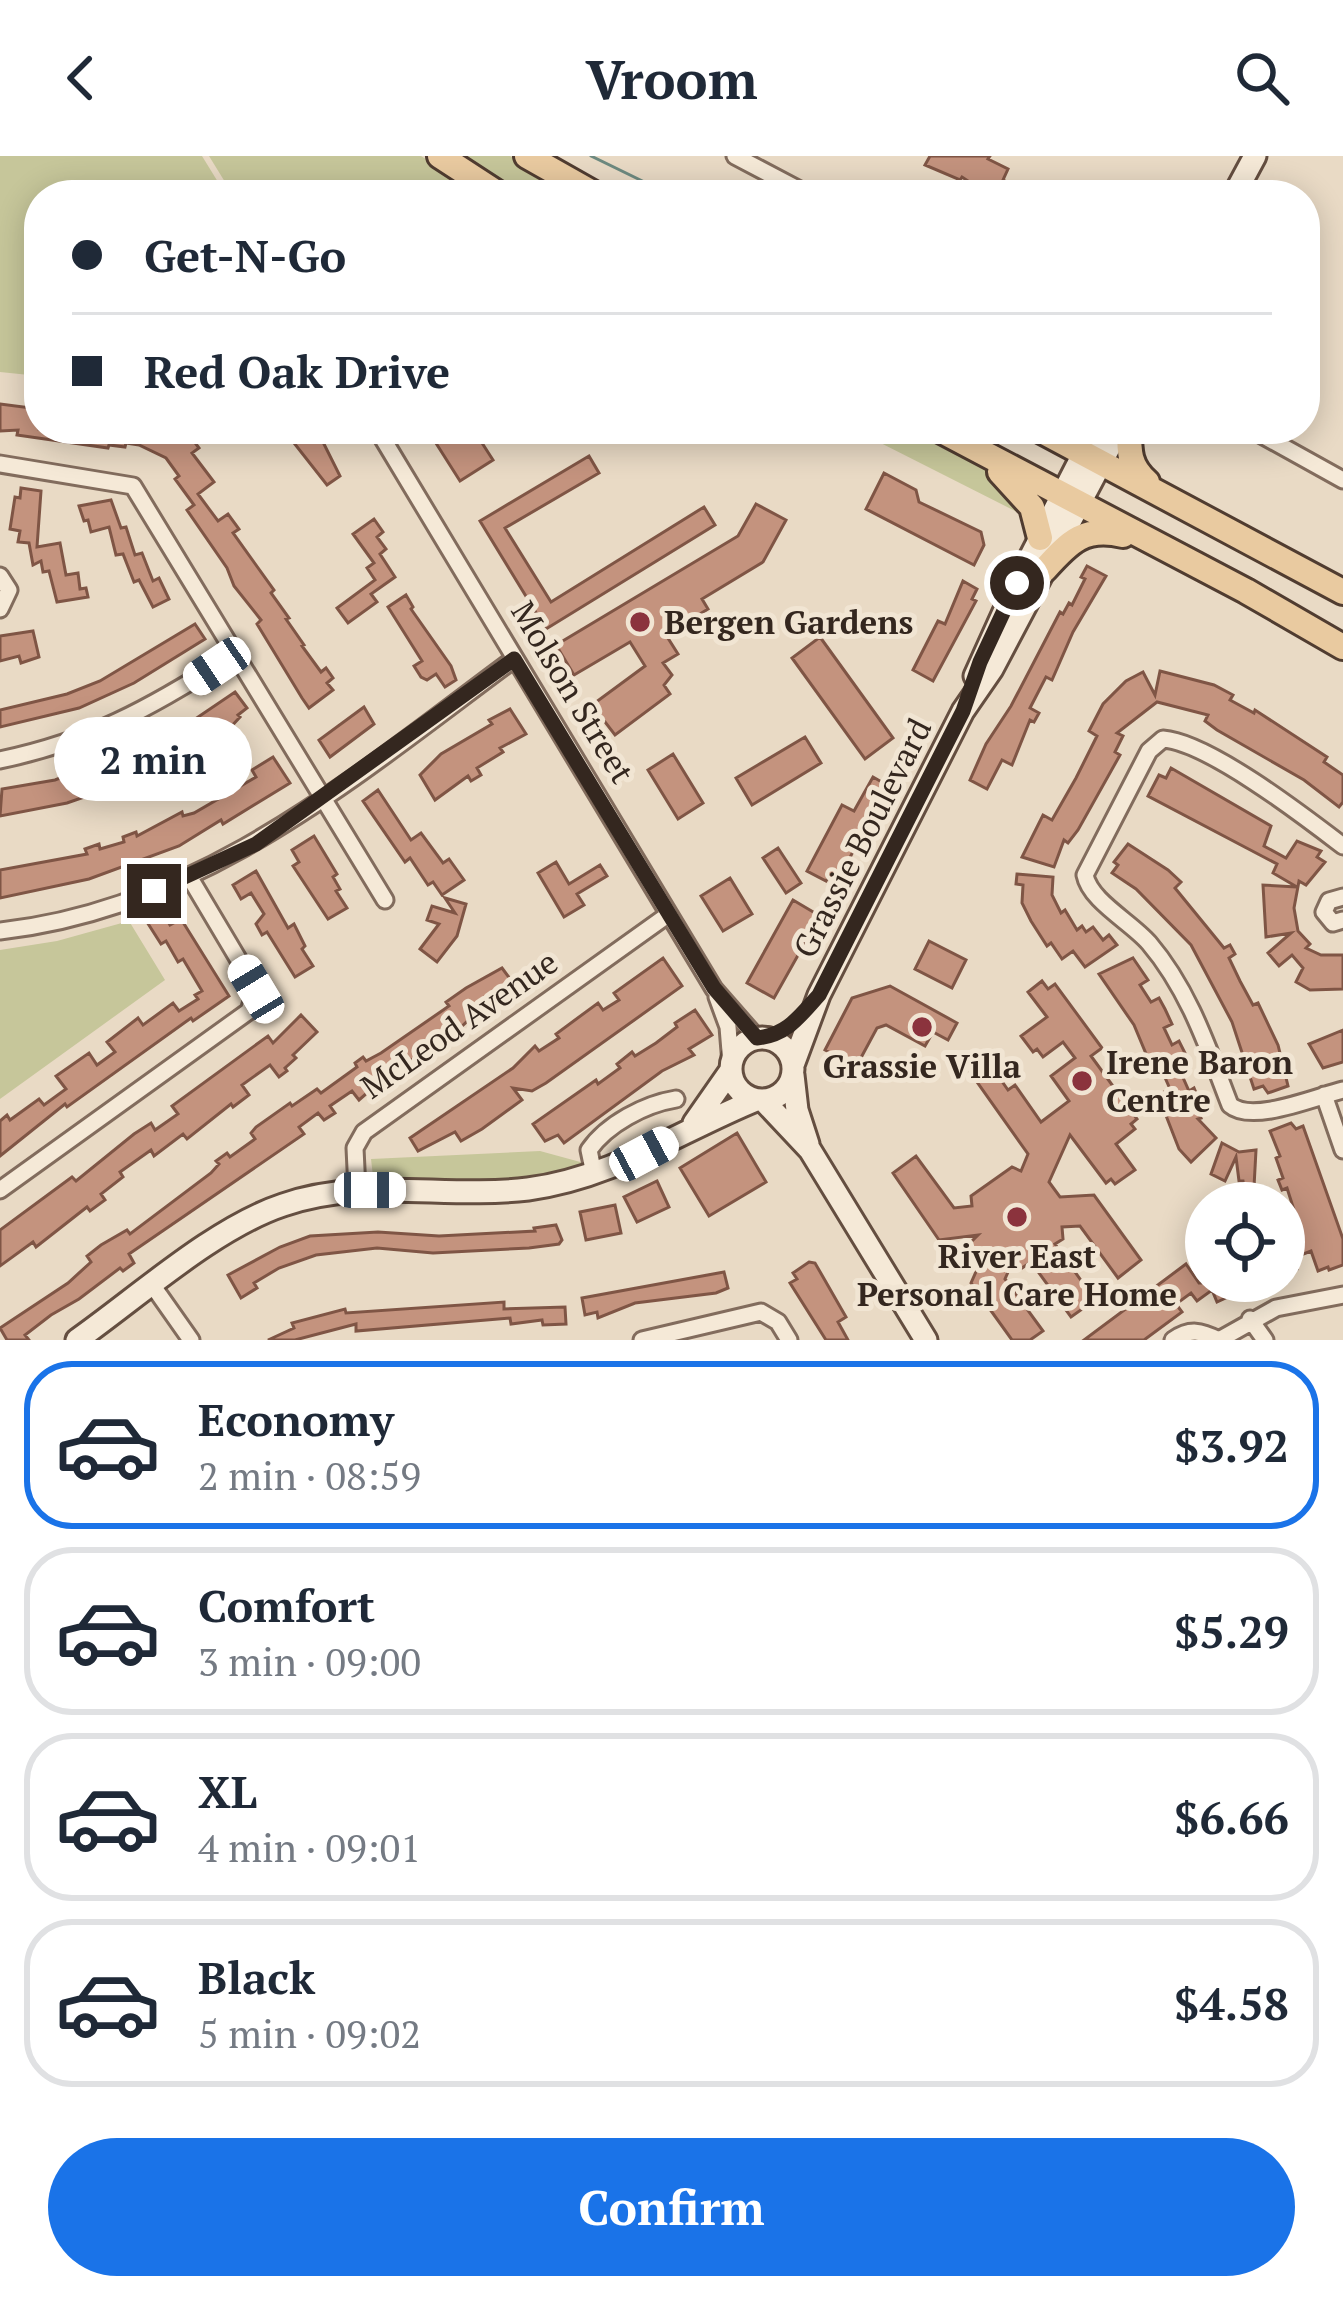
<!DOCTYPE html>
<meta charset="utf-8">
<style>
:root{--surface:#fff;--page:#f2f2f3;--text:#1f2937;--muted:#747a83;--line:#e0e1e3;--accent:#1a73e8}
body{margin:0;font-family:"PT Serif",serif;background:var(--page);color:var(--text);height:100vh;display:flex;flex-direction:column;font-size:45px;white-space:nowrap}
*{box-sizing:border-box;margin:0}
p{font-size:39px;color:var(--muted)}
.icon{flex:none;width:66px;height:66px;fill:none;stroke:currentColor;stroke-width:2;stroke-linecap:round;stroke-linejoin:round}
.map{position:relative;height:1184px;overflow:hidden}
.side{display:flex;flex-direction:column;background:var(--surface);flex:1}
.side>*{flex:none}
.hud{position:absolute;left:24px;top:24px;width:1296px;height:264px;border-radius:48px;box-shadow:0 6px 30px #0003;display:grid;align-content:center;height:264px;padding:0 48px;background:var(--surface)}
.fabs{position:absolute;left:1185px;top:1026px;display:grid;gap:24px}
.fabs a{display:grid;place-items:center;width:120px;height:120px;border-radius:50%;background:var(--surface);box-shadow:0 6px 30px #0003;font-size:60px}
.end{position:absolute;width:54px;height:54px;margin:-27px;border:15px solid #34271f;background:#fff;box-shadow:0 0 0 6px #fff}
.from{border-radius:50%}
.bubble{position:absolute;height:84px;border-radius:42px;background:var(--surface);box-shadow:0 6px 30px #0003;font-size:39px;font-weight:700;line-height:84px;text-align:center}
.car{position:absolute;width:36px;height:72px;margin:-36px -18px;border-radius:15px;box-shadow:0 0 9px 3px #0007;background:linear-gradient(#fff 24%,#345 0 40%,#fff 0 76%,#345 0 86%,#fff 0)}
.hud b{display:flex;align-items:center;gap:42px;height:114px;font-size:45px}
.hud b+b{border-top:3px solid var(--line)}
.hud i{width:30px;height:30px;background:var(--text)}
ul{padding:21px 0 0;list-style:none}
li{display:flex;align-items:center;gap:36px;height:168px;margin:0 24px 18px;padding:0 24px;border:6px solid var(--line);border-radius:48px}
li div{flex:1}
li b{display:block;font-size:45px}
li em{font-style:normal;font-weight:700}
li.active{border-color:var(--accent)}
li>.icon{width:108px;height:108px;stroke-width:1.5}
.action{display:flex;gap:24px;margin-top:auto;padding:24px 48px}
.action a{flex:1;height:138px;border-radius:72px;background:var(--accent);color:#fff;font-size:48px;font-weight:700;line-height:138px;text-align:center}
header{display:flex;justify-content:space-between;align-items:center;height:156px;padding:0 48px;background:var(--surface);font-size:54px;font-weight:700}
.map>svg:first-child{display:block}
.green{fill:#c6c69a}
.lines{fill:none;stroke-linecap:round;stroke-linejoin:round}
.stream{stroke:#6e8a80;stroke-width:3}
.building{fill:#c4937e;stroke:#7f5545;stroke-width:3}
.street-casing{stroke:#826c5d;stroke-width:21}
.secondary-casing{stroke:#644e40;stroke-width:27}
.primary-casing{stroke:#503c30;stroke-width:30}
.street{stroke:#f5e9d7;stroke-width:15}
.secondary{stroke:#f5e9d7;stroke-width:21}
.primary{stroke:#e9caa0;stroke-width:24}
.route{stroke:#34271f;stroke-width:15}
.poi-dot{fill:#8b333d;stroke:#f1e5d3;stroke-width:4.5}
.labels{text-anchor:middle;stroke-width:10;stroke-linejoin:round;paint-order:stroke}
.poi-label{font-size:33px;font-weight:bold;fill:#34271f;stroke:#f1e5d3;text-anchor:start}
.street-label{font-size:33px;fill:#34271f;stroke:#f1e5d3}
</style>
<header><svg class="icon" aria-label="back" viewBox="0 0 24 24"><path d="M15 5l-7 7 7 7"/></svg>Vroom<svg class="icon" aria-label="search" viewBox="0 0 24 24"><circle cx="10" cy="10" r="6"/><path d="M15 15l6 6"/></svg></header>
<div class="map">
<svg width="1343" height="1184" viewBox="0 0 1343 1184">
<rect width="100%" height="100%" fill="#e9dac5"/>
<!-- green -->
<path class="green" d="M 0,0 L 202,0 L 226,39 L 39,39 L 39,220 L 0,216 Z
M 209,0 L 421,0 L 481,39 L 233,39 Z
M 455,0 L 510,0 L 579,39 L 517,39 Z
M 853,273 L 906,273 L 992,317 L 1025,360 Z
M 129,765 L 165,824 L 0,943 L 0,794 L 57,785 Z
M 540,995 L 584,1007 C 549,1035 426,1025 379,1024 L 373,1020 L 371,1003 Z"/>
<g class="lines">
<!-- stream -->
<path class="stream" d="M 591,0 L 671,39"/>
</g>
<!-- building -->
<path class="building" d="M 930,0 L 990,0 L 988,3 L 1008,13 L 1003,24 L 1009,27 L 1003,39 L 989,39 L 962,21 L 960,24 L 925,9 Z
M 0,248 L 39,253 L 39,273 L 161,273 L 179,281 L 187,276 L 199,292 L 192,297 L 214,326 L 198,338 L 218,365 L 228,358 L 239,373 L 233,377 L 274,434 L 271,437 L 289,462 L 286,463 L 304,489 L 302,490 L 321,516 L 326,512 L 333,522 L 327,527 L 333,534 L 309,552 L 302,542 L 257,468 L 261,464 L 234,430 L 227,412 L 187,354 L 194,349 L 175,323 L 179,320 L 166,302 L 139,289 L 126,287 L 125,291 L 109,289 L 108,292 L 17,279 L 18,274 L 0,275 Z
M 283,273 L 305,273 L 311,284 L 319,278 L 340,320 L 327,329 Z
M 427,273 L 473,273 L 493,304 L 460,325 Z
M 589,300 L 599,317 L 505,372 L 551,446 L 704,351 L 715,369 L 546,473 L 480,365 Z
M 884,317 L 916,334 L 919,346 L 981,376 L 984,389 L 974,409 L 866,353 Z
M 21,332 L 41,335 L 37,391 L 60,387 L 66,419 L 78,417 L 80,433 L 86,432 L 88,441 L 57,446 L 49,415 L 43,416 L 41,405 L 33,409 L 29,387 L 18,386 L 20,375 L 10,373 L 15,341 L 20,342 Z
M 111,344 L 121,372 L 126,371 L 135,399 L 142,397 L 153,425 L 159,422 L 169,443 L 153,451 L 139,424 L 134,426 L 123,398 L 116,399 L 109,371 L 91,376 L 88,364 L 84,365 L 79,350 Z
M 756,348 L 786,364 L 763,406 L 702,443 L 708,453 L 666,479 L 678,498 L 663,507 L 672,519 L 664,529 L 670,538 L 615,579 L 592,549 L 645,510 L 630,486 L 574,519 L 556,489 L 738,380 Z
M 374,363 L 383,376 L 377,381 L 386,393 L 380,398 L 395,421 L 371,438 L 377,446 L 348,467 L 337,452 L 375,424 L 367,412 L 374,407 L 353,378 Z
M 1087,410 L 1106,420 L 1073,476 L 1052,524 L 1046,521 L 1030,552 L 1039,557 L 1034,566 L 1030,564 L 1012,609 L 1002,604 L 987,633 L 970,624 L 986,588 L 1011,550 L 1060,456 L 1063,458 L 1069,447 L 1072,449 L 1085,423 L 1081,421 Z
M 963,425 L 977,433 L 972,443 L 976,445 L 933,525 L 913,514 L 938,465 L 945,468 Z
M 406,439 L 413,451 L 411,453 L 451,510 L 456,524 L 445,531 L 436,518 L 427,524 L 421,521 L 414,510 L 422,505 L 388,451 Z
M 195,468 L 205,483 L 134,527 L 79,552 L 0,571 L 0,554 L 67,538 L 100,525 Z
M 33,475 L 39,501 L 21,507 L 19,500 L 0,505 L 0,480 Z
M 820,481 L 893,582 L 865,603 L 792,502 Z
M 1160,515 L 1214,529 L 1233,539 L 1230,544 L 1254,557 L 1255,554 L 1327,601 L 1324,606 L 1343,619 L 1343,646 L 1339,651 L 1304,624 L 1217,574 L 1205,565 L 1208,559 L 1157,546 L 1117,577 L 1123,580 L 1115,596 L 1120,599 L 1078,674 L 1068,687 L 1064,684 L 1054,711 L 1022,701 L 1043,659 L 1052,664 L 1076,622 L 1097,580 L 1089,575 L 1103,548 L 1126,525 L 1143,516 L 1155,539 Z
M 235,536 L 247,552 L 238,559 L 240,561 L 227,575 L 165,613 L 67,647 L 0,660 L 2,633 L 55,624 L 103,605 L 104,609 L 177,571 L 179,574 Z
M 364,551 L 374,568 L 330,601 L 319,584 Z
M 510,553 L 526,578 L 500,592 L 503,596 L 477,612 L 481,619 L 471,625 L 468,620 L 435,644 L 420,619 L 441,598 L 492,568 L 489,564 Z
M 805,581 L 821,607 L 752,649 L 736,622 Z
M 673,598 L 703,647 L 678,663 L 648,614 Z
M 273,601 L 290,627 L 223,668 L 221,664 L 179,690 L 89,723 L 0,742 L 0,714 L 87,698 L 85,693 L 99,688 L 100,693 L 124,686 L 123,681 L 136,676 L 137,680 L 182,656 L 183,660 L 194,657 L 256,621 L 252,614 Z
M 1171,612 L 1271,670 L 1264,690 L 1286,702 L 1297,685 L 1321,695 L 1317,701 L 1325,706 L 1306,729 L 1299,725 L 1294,752 L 1298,775 L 1310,788 L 1306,792 L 1321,799 L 1343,799 L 1343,833 L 1310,834 L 1296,826 L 1303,812 L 1292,799 L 1279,810 L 1268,797 L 1291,777 L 1266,781 L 1263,729 L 1297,731 L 1273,717 L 1277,708 L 1148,640 L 1159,619 L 1166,622 Z
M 873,621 L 887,629 L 838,725 L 829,720 L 826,725 L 807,715 L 842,649 L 854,655 Z
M 378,634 L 411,684 L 421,677 L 443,707 L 449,703 L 464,724 L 442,739 L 433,726 L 428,729 L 410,702 L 405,706 L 363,645 Z
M 314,680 L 337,718 L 333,721 L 340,733 L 336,735 L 347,752 L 328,763 L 293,710 L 299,706 L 292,694 Z
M 1128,688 L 1168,714 L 1181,726 L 1175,732 L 1224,792 L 1230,789 L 1235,798 L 1229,802 L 1240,825 L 1253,849 L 1258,847 L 1278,889 L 1288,930 L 1268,937 L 1263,930 L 1254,933 L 1232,866 L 1191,789 L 1136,733 L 1112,717 L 1118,709 L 1114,706 Z
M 778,692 L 801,727 L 786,737 L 763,702 Z
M 556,706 L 569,728 L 600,709 L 607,720 L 577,738 L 584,749 L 564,761 L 538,717 Z
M 256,715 L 288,772 L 294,768 L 305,790 L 302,793 L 313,810 L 295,821 L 267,776 L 262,779 L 256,768 L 264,758 L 251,737 L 241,743 L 233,729 Z
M 1017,718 L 1053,721 L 1052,739 L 1061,757 L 1065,754 L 1077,774 L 1082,770 L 1086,776 L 1093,771 L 1103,784 L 1109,779 L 1117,789 L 1085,811 L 1073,795 L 1062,803 L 1051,787 L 1047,790 L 1031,765 L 1022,747 L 1023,729 L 1016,728 Z
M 730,722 L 752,758 L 723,775 L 701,740 Z
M 445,742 L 466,748 L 457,780 L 437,806 L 420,793 L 439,768 L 427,764 L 432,750 L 455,757 Z
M 793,744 L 820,760 L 774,842 L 747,827 Z
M 163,757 L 170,769 L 181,763 L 229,840 L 193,865 L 191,862 L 67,951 L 65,948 L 0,1000 L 0,965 L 7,959 L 10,964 L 39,943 L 44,949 L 66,933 L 56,920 L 89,897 L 97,909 L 115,896 L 107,886 L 138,862 L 143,869 L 173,847 L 179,855 L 198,843 L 195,839 L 202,835 L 183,803 L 178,806 L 166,785 L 161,788 L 147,766 Z
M 929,785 L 966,804 L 952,832 L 915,813 Z
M 663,802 L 682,830 L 546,927 L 532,935 L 513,932 L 522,944 L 482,973 L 461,985 L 455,976 L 418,995 L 410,982 L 513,912 L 535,890 L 539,895 L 559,882 L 556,878 L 598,847 L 603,854 L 619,844 L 614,837 Z
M 1133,802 L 1148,824 L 1140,829 L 1151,846 L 1159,842 L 1165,853 L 1172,868 L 1164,872 L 1172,889 L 1179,885 L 1185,897 L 1190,913 L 1181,917 L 1189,935 L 1194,932 L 1199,944 L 1194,947 L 1201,962 L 1198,963 L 1216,982 L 1191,1006 L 1179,993 L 1158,939 L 1170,933 L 1159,908 L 1152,912 L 1134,869 L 1099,818 Z
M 502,812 L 511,824 L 460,872 L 408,906 L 406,903 L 359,944 L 352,935 L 330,950 L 335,957 L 324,964 L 318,957 L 299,971 L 304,978 L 129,1098 L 134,1107 L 123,1115 L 120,1112 L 79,1143 L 51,1159 L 25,1179 L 29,1184 L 7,1184 L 0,1172 L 68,1127 L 91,1106 L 87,1100 L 101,1089 L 127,1074 L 130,1078 L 211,1017 L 219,1008 L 216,1005 L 227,997 L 230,1001 L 255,983 L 251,977 L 256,971 L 290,947 L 292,950 L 317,933 L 321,937 L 357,911 L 355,907 L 363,901 L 366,905 L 381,897 L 449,850 L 446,846 L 466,832 Z
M 1042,825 L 1048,833 L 1055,828 L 1102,892 L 1091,900 L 1137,963 L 1131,968 L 1135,973 L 1116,988 L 1135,1014 L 1115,1028 L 1111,1023 L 1106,1027 L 1070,979 L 1049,1026 L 1060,1041 L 1094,1039 L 1141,1104 L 1118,1122 L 1080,1070 L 1062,1071 L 1063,1083 L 1055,1088 L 1095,1144 L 1071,1161 L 1031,1106 L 1022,1112 L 1012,1107 L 1005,1123 L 1043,1175 L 1030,1184 L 1012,1184 L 971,1127 L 986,1093 L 963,1104 L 959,1098 L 978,1079 L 939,1084 L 893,1017 L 916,1000 L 954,1052 L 972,1050 L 971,1040 L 1012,1011 L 1021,1015 L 1028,998 L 970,916 L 987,904 L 1008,934 L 1015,929 L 1041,966 L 1069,945 L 1051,920 L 1075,902 L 1063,886 L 1043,901 L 1037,893 L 1033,896 L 1021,880 L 1047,861 L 1028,836 Z
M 890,830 L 957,867 L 948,884 L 933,876 L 925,890 L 886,869 L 877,872 L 856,911 L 825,894 L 852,842 Z
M 695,854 L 712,879 L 689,893 L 694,899 L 662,915 L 564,987 L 558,979 L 545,985 L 533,968 L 596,924 L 598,928 L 620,912 L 617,908 L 632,896 L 635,900 L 656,887 L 677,871 L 675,867 Z
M 301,859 L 317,876 L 293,899 L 296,902 L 285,912 L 287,915 L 279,921 L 270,909 L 242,929 L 249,939 L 233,951 L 231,948 L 187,983 L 183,978 L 154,1000 L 151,994 L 120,1016 L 123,1021 L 101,1038 L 105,1044 L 90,1055 L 87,1051 L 36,1091 L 33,1086 L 0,1110 L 0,1074 L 72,1021 L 76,1025 L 134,978 L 151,967 L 155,974 L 178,958 L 172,950 L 268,880 L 273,887 Z
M 1343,874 L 1343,906 L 1323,912 L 1309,888 Z
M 1291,967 L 1296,973 L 1303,970 L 1343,1083 L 1343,1109 L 1329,1114 L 1328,1111 L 1318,1115 L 1311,1095 L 1293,1102 L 1297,1113 L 1284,1117 L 1284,1081 L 1301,1076 L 1287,1032 L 1282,1034 L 1278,1024 L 1283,1022 L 1276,1002 L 1280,1000 L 1270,975 Z
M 737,977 L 766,1026 L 709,1060 L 680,1012 Z
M 1222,987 L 1239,996 L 1256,994 L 1254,1031 L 1244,1032 L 1243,1025 L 1239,1025 L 1236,1001 L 1225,1025 L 1211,1018 Z
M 657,1025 L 669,1051 L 637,1066 L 624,1041 Z
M 615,1049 L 621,1077 L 586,1084 L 580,1056 Z
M 556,1069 L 562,1084 L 559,1088 L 529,1092 L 433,1097 L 377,1092 L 316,1099 L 279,1112 L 254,1127 L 257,1132 L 241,1142 L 228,1119 L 280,1091 L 310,1080 L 378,1076 L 439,1080 L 535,1075 L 534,1072 Z
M 809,1106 L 815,1107 L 846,1161 L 838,1166 L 848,1184 L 826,1184 L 790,1127 L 797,1123 L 793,1117 Z
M 1186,1108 L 1199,1127 L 1260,1126 L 1217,1146 L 1212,1134 L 1197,1145 L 1191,1137 L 1176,1148 L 1182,1156 L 1144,1184 L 1084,1184 Z
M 724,1116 L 728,1132 L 716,1137 L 635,1147 L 598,1162 L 597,1156 L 585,1159 L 582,1142 Z
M 504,1146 L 504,1153 L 565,1151 L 566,1168 L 543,1169 L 542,1164 L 511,1168 L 510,1162 L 356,1175 L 356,1168 L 295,1184 L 268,1184 L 294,1172 L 292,1167 L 345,1153 L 346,1157 Z"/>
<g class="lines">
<defs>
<path id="street" d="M 735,0 L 809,39
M 377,273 L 714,833 L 757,882
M 1251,273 L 1343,324
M 0,308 L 133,330 L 385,744
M 0,420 L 9,434 L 0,453
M 0,604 C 100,583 152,549 237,498
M 1343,690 C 1305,661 1208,586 1163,583 L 1149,595 L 1085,719 C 1090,745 1131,766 1149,787 C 1189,834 1208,892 1230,949 C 1252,968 1315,941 1343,934
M 1343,741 L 1329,745 L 1324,756 L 1333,767 L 1343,764
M 0,775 C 202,753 357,619 514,503
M 717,841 L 728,871 L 731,908
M 1324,939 L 1343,994
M 594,1018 L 589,994 C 607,968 645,948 676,943
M 0,1034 L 249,855 L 256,833 L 190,722
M 357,1034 L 355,992 L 364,976 L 669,758
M 153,1130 L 191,1184
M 1250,1163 L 1265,1184
M 642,1184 L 761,1156 L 778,1166 L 789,1184
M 1173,1184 C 1190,1172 1201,1175 1219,1184
M 1219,1184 L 1276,1152 L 1343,1139"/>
<path id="secondary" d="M 1234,39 L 1255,0
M 975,520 L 1017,427 L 1096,273
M731 913a31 31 0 1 1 62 0a31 31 0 1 1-62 0Z
M 793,909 L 819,839 L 963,555 L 992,513 L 1119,273
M 793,919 L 797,954 L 808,988
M 763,944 L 810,994 L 926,1184
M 694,967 L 731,914
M 77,1184 C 138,1141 214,1072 283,1049 C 363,1021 445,1043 528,1033 C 612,1022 680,975 756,944"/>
<path id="primary" d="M 440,0 L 500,39
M 527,0 L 596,39
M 938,273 L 1246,435 L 1343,491
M 1038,273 L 1343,436
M 1129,273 C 1129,296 1129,310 1147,326
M 1000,316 L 1032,351 L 1040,382
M 1045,413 C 1070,385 1085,370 1123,379"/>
</defs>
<!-- street casing -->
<use href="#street" class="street-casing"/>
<!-- secondary casing -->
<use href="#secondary" class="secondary-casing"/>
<!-- primary casing -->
<use href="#primary" class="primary-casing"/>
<!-- street -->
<use href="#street" class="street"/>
<!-- secondary -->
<use href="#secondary" class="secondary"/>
<!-- primary -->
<use href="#primary" class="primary"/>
</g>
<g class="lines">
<!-- route -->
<path class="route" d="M 154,735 L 256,688 L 514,503 L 714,832 L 757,882 C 787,879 799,861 819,839 L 963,555 L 980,506 L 1017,427"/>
</g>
<!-- markers -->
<g class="poi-dot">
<circle cx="640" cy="466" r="12"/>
<circle cx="922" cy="871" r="12"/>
<circle cx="1082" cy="925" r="12"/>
<circle cx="1017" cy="1061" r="12"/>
</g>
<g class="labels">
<!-- poi labels -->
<g class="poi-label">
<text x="664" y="478">Bergen Gardens</text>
<text x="1106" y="918">Irene Baron<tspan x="1106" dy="38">Centre</tspan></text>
<text x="922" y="922" text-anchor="middle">Grassie Villa</text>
<text x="1017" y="1112" text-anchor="middle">River East<tspan x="1017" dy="38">Personal Care Home</tspan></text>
</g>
<!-- street labels -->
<g class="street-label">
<text transform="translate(573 536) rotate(59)" y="12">Molson Street</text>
<text transform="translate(862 682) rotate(-63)" y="12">Grassie Boulevard</text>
<text transform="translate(459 868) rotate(-35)" y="12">McLeod Avenue</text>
</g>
</g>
</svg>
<div class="fabs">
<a><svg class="icon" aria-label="locate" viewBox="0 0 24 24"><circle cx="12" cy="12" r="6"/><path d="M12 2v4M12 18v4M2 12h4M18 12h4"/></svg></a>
</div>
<i class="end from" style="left:1017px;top:427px"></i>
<i class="end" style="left:154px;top:735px"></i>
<div class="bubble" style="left:54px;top:561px;width:198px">2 min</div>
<i class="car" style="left:217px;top:510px;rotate:236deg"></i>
<i class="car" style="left:256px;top:833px;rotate:329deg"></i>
<i class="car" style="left:644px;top:998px;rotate:62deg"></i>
<i class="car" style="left:370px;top:1034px;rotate:90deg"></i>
<div class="hud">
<b><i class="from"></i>Get-N-Go</b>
<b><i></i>Red Oak Drive</b>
</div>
</div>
<section class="side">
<ul>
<li class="active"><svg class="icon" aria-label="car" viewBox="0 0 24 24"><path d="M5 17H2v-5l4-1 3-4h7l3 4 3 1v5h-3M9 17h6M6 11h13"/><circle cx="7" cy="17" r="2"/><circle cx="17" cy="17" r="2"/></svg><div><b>Economy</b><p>2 min · 08:59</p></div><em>$3.92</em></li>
<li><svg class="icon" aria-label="car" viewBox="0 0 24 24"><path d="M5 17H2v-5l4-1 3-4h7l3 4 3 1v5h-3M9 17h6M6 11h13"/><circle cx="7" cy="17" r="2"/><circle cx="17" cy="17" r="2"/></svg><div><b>Comfort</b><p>3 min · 09:00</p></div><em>$5.29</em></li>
<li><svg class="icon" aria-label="car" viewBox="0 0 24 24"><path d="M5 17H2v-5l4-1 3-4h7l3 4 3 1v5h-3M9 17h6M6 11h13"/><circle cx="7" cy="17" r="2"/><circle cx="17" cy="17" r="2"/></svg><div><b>XL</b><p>4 min · 09:01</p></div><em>$6.66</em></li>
<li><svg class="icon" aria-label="car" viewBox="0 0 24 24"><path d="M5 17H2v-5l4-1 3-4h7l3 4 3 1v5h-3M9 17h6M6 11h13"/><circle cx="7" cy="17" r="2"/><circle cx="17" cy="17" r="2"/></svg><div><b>Black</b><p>5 min · 09:02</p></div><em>$4.58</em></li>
</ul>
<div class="action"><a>Confirm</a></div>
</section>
